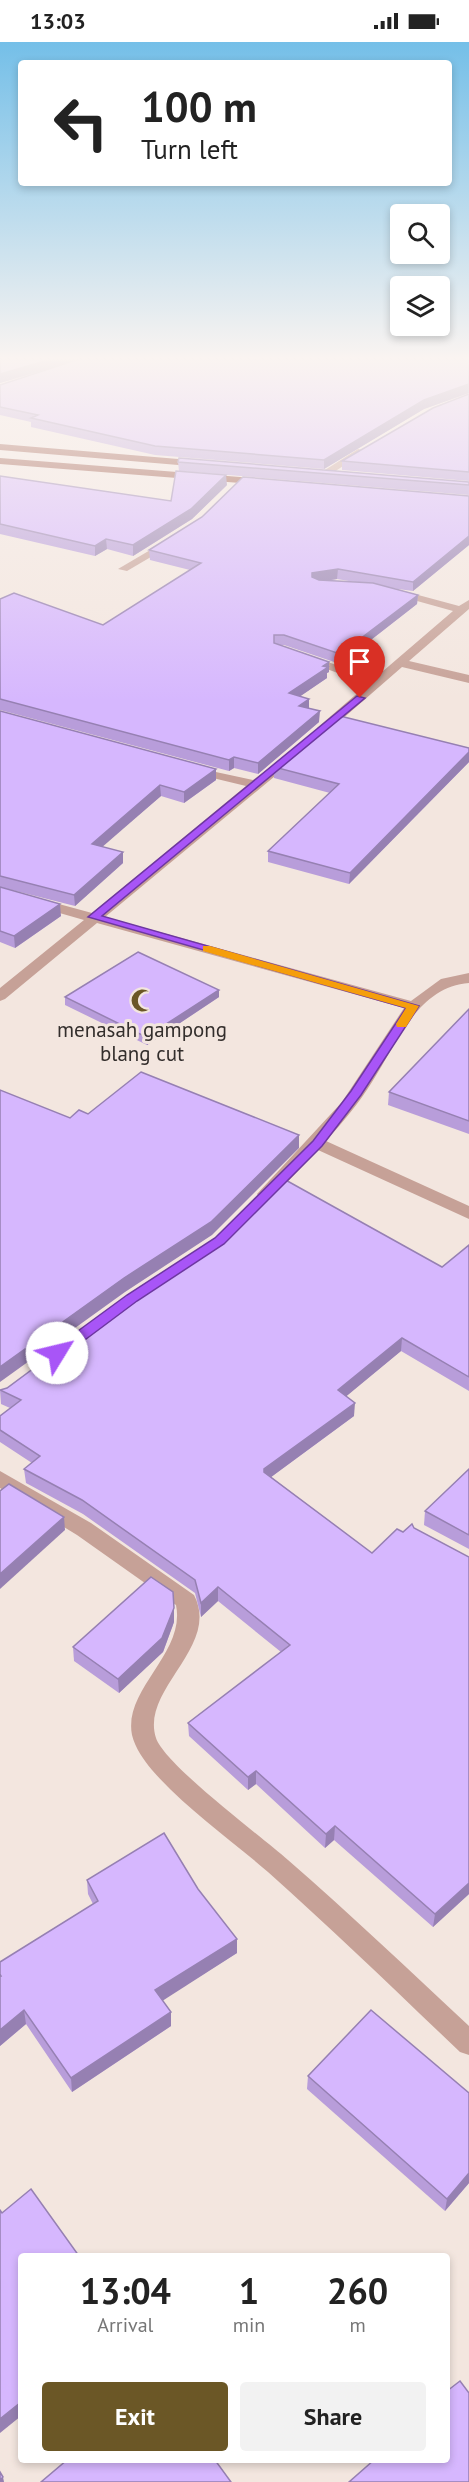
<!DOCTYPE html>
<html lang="en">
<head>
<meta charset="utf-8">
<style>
  :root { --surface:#fff; --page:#f2f2f2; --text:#222; --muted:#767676; --accent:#6b5726 }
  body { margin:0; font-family:"PT Sans",sans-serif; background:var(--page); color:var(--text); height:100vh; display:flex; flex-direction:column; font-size:22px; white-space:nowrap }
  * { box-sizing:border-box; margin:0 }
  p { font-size:20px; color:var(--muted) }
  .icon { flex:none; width:33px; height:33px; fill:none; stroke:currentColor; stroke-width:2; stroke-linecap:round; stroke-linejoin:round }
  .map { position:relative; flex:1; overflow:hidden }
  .panel { position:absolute; left:18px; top:2211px; width:432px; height:210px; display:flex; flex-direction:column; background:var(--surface); border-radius:6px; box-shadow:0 3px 9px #0003 }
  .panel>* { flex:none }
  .banner { position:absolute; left:18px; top:18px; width:434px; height:126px; border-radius:6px; box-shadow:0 3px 9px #0003; background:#fff; color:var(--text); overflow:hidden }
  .tools { position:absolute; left:390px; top:162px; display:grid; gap:12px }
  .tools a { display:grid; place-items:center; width:60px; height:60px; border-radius:6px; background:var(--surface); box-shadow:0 3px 9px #0003; font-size:30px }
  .pin { position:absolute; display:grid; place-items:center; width:51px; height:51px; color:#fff; margin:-62px -26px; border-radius:50% 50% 50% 0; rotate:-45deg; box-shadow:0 0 6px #0007 }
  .pin .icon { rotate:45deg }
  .me { position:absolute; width:66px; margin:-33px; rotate:54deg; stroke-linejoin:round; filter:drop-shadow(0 0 4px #0008) }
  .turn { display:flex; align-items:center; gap:21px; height:126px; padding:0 24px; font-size:27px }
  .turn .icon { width:78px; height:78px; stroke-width:2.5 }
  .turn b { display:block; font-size:42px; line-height:51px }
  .eta { display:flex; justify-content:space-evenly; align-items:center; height:102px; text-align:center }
  .eta b { font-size:36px; font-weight:700; line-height:42px }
  .primary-button { display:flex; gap:12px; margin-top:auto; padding:12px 24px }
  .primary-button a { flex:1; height:69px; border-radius:6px; background:var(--accent); color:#fff; font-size:24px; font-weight:700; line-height:69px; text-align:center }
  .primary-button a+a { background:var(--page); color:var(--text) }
  .status { display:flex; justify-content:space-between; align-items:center; height:42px; padding:0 30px; background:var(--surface); direction:ltr }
  .status svg { height:16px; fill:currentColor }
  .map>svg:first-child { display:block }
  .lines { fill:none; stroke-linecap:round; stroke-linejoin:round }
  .minor { fill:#c6a197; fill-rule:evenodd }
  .highway { fill:#954c3a; fill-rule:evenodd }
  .wall { fill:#b89dda; fill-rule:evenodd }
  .shaded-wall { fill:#9680b2 }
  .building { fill:#d6b7fe; stroke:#9680b2; stroke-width:1.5 }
  .route { fill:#a855f7; stroke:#6d37a1; stroke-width:1.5 }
  .slow { fill:#f59e0b }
  .labels { text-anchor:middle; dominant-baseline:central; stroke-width:6; stroke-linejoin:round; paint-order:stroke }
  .poi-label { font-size:21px; fill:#332e2c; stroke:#f3e6df }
</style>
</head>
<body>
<div class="status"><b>13:03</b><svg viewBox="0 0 49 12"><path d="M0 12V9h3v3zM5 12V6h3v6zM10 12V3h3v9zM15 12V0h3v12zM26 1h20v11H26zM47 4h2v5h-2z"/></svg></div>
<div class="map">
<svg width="469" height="2440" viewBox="0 0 469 2440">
  <rect width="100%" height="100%" fill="#f3e6df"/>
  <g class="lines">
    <!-- minor -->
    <g class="minor">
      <polygon points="358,407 366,409 331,432 325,432 325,428"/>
      <polygon points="169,497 174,500 173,502 127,529 118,527"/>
      <polygon points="396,547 459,564 469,558 469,567 409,619 469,633 469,641 402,625 325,692 317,692 317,686 368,642 302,618 302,614 310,614 375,636 453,569 392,552 390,550"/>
      <path d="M293,708L299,712L298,715L105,875L411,959L441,937L469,931V941C418,944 396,1003 372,1040C359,1061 343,1080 326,1099L469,1164V1177L318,1108L272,1156H260L257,1152L342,1060L404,966L97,881L5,957L0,959V946L84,878L0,854V846L92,871L246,744L188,730V724L253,738Z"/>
      <path d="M0,1429L91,1481L194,1553C221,1605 140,1647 156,1696C165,1723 262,1795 288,1818C350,1872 409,1928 469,1984V2013L460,2010C396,1949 333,1888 268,1830C230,1797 185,1766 152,1728C144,1718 135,1706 132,1693C123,1647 186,1611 176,1563L77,1493L0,1446Z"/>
    </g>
    <!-- highway -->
    <g class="highway">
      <polygon points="0,402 202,419 207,422 202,425 0,408"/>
      <polygon points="0,416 264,437 269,440 264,443 0,422"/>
    </g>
  </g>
  <!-- wall -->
  <g class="wall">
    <polygon points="0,317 469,317 469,351 424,367 324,427 155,413 31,385 31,380 0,373 0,343 56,325 0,341"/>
    <polygon points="469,352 469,439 342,428 342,419"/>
    <polygon points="178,420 469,440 469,453 179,429"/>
    <polygon points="0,434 171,459 227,443 192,477 133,514 107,507 95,514 0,492"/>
    <path d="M469,454V503L413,549L390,546L418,553L417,562L340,622L284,603H280L329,620V630L327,631V636L300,654L319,680L258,732L234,726L229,729L0,668V557L103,583L190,528L150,518L149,508ZM337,537L361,541L325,539Z"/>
    <polygon points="0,669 216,727 216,738 184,761 161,754 102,804 123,821 75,864 0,845"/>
    <polygon points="469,710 469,720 349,842 268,820 268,809 330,751 274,736 274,725"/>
    <polygon points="0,845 61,874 15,906 0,900"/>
    <polygon points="65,955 219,955 147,1003 65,963"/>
    <polygon points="469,967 469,1092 388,1063 389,1050"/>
    <polygon points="469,1203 469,1349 401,1309 346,1354 354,1374 271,1435 372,1511 403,1490 414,1486 469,1515 469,1852 433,1885 334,1798 325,1806 256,1742 248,1748 189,1694 188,1681 281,1610 218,1559 201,1575 195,1551 83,1472 26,1441 24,1427 32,1421 0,1400 0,1374 10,1366 1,1362 0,1348 442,1225"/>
    <polygon points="469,1427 469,1507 424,1483 425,1469"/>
    <polygon points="174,1580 163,1610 119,1651 74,1619 73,1605"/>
    <polygon points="87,1838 237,1911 162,1958 171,1970 171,1984 72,2050 26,1982 0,2004 0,1920 93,1862 88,1852"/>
    <polygon points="308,2034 469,2051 469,2141 445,2169 307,2047"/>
  </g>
  <!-- shaded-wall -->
  <g class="shaded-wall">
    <polygon points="52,317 81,317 0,341 0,332"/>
    <polygon points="469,342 469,351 424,367 324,427 324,418 424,358"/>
    <polygon points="226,433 227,443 192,477 133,514 133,503"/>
    <polygon points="469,494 469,503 413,549 413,540"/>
    <polygon points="106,497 107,507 95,514 95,504"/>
    <polygon points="338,527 337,537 312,541 312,531"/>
    <polygon points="418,553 417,562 340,622 340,612"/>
    <polygon points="329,620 329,630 327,631 327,636 289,662 289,651"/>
    <polygon points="309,657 309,668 299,664"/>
    <polygon points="320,669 319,680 258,732 258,721"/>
    <polygon points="469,710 469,720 349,842 350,831"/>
    <polygon points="234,715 234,726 229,729 229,718"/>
    <polygon points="216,727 216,738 184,761 184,750"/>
    <polygon points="160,743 161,754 93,813 92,802"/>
    <polygon points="123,810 123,821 75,864 74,853"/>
    <polygon points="60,862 61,874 15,906 14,894"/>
    <polygon points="219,948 219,955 147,1003 146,995"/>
    <polygon points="299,1093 299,1106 212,1193 125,1250 0,1340 0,1325"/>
    <polygon points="402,1296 401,1309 337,1362 338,1348"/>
    <polygon points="355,1361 354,1374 263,1441 264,1427"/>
    <polygon points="64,1475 65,1488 0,1547 0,1532"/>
    <polygon points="218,1545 218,1559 201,1575 201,1561"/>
    <polygon points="174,1566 174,1580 163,1610 119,1651 118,1637"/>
    <polygon points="256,1729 256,1742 248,1748 248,1735"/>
    <polygon points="335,1784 334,1798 325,1806 326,1792"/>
    <polygon points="469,1841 469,1852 433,1885 435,1872"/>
    <polygon points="237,1897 237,1911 156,1963 155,1948"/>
    <polygon points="24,1968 26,1982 0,2004 0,1988"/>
    <polygon points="171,1970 171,1984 72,2050 71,2036"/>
    <polygon points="469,2131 469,2141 445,2169 447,2157"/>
    <polygon points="21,2360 21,2374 0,2391 0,2377"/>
    <polygon points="3,2435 4,2440 0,2440 0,2438"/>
  </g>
  <!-- building -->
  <g class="building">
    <polygon points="0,317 52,317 0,332"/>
    <polygon points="79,317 469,317 469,342 424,358 324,418 155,404 31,376 38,373 0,365 0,343"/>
    <polygon points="469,352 469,430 342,419 433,366"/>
    <polygon points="179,416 469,440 469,443 178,420"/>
    <polygon points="176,429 226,433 191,467 133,503 106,497 95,504 0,482 0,434 171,459"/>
    <polygon points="243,435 469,454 469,494 413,540 338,527 312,531 312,535 319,538 373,541 418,553 340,612 284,593 274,593 274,601 329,620 323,624 328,625 289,651 309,657 299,664 320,669 258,721 234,715 229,718 0,657 0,557 14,551 103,583 201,521 149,508 202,475"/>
    <polygon points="0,669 216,727 184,750 160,743 92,802 123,810 74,853 0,834"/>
    <polygon points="336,673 469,706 469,710 350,831 268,809 339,742 274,725"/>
    <polygon points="0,845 60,862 14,894 0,889"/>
    <polygon points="138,910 219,948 146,995 65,955"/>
    <polygon points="469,967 469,1079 389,1050"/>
    <polygon points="141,1030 299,1093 211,1180 124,1236 0,1325 0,1048 70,1076 79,1068 88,1072"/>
    <polygon points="282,1136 442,1225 469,1203 469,1335 402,1296 338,1348 355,1361 264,1427 264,1430 372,1511 397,1487 403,1490 412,1482 414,1486 469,1515 469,1841 435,1872 335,1784 326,1792 256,1729 248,1735 188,1681 290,1603 218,1545 201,1561 195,1538 82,1458 24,1427 40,1414 0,1388 0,1374 21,1358 0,1348 7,1346 139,1248 226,1192"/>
    <polygon points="469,1427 469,1493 425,1469"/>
    <polygon points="9,1442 64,1475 0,1532 0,1449"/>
    <polygon points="151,1535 173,1550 174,1566 162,1596 118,1637 73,1605"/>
    <polygon points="164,1791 198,1847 237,1897 155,1948 171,1970 71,2036 24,1968 0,1988 0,1934 1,1934 0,1932 0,1920 98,1859 87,1838"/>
    <polygon points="371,1968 469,2051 469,2131 447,2157 308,2034"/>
    <polygon points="31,2147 79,2214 21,2214 21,2360 0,2377 0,2168 2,2171"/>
    <polygon points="460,2339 469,2351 469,2440 349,2440 374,2418 447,2418 447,2349"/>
    <polygon points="67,2418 215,2418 231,2440 41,2440"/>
    <polygon points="0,2430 3,2435 0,2438"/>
  </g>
  <!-- sky -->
  <linearGradient id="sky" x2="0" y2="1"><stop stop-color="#74bfe8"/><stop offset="0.48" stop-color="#faf4f1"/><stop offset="1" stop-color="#faf4f1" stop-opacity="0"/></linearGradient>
  <rect width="469" height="659" fill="url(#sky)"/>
  <!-- route -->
  <polygon class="route" points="357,654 365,656 102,874 419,964 361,1053 322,1104 224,1202 137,1259 62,1315 52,1315 50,1311 52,1308 127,1253 215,1196 313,1099 351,1049 406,966 88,875"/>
  <!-- slow -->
  <polygon class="slow" points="203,904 210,904 419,964 406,985 397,985 396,982 406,966 203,909"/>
  <!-- icons -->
  <defs>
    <symbol id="mosque-bare" viewBox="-9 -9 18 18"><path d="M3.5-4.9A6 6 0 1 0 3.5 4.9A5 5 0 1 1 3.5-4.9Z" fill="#6b5726" stroke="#f3e6df" stroke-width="2.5" paint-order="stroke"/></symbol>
  </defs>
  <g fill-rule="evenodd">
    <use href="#mosque-bare" x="126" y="942" width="33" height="33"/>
  </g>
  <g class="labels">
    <!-- poi labels -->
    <g class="poi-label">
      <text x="142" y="987">menasah gampong<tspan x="142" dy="24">blang cut</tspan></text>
    </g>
  </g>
</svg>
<div class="tools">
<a><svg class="icon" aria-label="search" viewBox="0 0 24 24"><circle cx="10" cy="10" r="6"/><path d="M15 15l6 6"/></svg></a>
<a><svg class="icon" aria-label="layers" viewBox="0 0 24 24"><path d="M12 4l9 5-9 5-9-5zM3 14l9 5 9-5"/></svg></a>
</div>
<div class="pin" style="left:360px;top:656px;background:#d93025"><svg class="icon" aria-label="arrive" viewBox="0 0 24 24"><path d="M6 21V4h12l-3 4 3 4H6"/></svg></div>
<svg class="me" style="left:57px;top:1311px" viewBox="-20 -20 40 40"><circle r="19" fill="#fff"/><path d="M0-13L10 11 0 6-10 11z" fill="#a855f7"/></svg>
<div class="banner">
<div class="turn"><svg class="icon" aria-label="left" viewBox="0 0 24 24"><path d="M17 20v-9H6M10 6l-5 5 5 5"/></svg><div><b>100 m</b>Turn left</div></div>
</div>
<section class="panel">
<div class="eta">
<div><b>13:04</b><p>Arrival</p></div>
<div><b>1</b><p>min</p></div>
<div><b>260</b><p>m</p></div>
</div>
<div class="primary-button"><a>Exit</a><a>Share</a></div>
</section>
</div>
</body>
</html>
